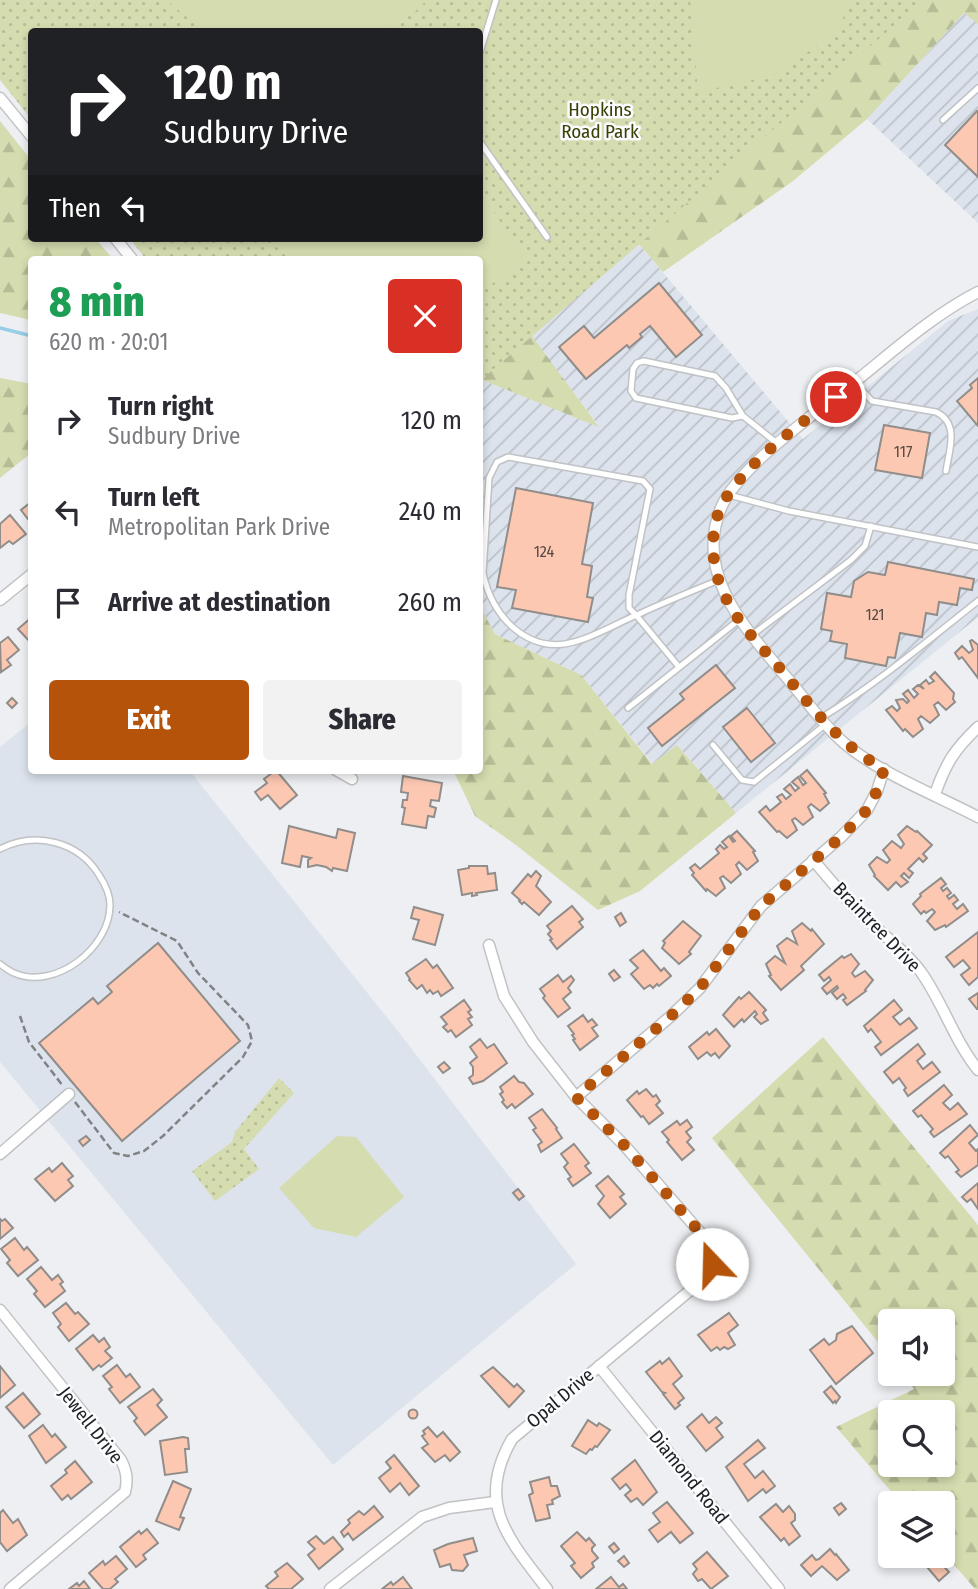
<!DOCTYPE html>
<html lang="en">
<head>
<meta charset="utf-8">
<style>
  :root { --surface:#fff; --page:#f2f2f3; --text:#2b2b33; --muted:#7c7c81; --accent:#b45309 }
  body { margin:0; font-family:"Fira Sans Condensed",sans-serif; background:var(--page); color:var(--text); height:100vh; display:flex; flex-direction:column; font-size:26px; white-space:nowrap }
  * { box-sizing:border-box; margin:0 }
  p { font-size:23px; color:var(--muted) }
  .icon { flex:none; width:38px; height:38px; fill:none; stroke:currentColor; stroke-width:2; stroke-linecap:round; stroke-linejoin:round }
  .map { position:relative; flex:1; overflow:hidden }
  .drawer { position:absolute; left:28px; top:256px; width:455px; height:518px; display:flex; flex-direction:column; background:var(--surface); border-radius:7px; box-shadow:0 4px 10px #0003 }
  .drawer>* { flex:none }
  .top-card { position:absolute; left:28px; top:28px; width:455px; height:214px; border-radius:7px; box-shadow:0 4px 10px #0003; background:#202124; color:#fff; overflow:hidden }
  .buttons { position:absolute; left:878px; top:1309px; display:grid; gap:14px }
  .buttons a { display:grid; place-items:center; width:77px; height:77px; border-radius:7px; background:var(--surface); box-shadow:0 4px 10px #0003; font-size:35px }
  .pin { position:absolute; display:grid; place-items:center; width:60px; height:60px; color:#fff; margin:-30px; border:4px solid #fff; border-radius:50%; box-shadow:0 2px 7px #0007 }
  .me { position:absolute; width:77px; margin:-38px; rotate:339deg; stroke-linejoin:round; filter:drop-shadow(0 0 5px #0008) }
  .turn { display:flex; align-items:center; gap:24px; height:147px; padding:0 21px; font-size:32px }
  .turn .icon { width:91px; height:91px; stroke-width:2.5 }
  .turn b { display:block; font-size:49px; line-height:60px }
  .then { display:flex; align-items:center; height:66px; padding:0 21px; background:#0003; gap:14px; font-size:26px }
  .round { display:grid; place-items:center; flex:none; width:74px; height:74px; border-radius:7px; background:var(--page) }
  .headline { display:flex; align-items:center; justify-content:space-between; height:119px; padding:0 21px }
  h1 { font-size:42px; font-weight:800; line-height:52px; color:#1e9e55 }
  .action { display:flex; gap:14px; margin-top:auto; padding:14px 21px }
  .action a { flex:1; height:80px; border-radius:7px; background:var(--accent); color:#fff; font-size:28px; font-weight:800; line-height:80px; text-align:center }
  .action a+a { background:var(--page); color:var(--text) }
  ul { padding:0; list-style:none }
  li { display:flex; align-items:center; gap:21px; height:91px; padding:0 21px }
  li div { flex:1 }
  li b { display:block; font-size:26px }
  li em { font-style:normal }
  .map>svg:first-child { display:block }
  .built { fill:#dce3ec }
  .industrial { fill:url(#industrial-furrows) }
  .forest { fill:url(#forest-firs); fill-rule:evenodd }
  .park { fill:url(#park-dots) }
  .pitch { fill:#d5dcaf }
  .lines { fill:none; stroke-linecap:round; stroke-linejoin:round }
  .stream { stroke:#97cde7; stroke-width:3.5 }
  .building { fill:#fdc8b2; stroke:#908d8b; stroke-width:2 }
  .lane-casing { stroke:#c0c2c4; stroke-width:8 }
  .street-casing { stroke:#c0c2c4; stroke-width:13 }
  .path { stroke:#818284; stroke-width:2.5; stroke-dasharray:7 3.5; stroke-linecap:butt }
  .lane { stroke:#fff; stroke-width:5 }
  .street { stroke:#fff; stroke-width:10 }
  .route { stroke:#b45309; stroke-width:12; stroke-dasharray:0 21.6 }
  .labels { text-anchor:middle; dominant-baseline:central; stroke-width:5; stroke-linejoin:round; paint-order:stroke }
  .number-label { font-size:16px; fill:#564a45 }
  .park-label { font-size:19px; fill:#3b4003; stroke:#fbfcff }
  .street-label { font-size:19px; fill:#1f2021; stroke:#fbfcff }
</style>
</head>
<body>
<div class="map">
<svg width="978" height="1589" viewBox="0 0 978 1589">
  <defs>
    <pattern id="industrial-furrows" width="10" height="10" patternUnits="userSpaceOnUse" patternTransform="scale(1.75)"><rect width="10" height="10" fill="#dce3ec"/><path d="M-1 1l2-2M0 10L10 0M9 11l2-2" fill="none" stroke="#bcc2ca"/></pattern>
    <pattern id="forest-firs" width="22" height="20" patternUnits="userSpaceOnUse" patternTransform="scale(1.75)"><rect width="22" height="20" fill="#d5dcaf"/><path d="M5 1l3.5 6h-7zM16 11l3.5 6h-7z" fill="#b6bc96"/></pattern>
    <pattern id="park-dots" width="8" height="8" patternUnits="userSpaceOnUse" patternTransform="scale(1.75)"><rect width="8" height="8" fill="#d5dcaf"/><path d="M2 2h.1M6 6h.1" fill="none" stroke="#b6bc96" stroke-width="1.8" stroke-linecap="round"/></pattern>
  </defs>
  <rect width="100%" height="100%" fill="#edeff2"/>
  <!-- built -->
  <polygon class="built" points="31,722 32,770 189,770 401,1035 576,1264 333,1465 0,1062 0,747"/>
  <!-- industrial -->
  <g class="industrial">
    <polygon points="965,12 978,24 978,223 867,119"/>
    <polygon points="639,244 803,439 948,321 978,309 978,617 736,813 678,746 653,764 581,675 495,634 480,606 480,379 598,425 531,336"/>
  </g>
  <!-- forest -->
  <g class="forest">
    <polygon points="903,0 978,0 978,24 964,13 867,119 793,181 663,272 639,244 532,336 599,427 480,379 480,301"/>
    <polygon points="0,121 31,160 32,238 95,238 113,259 32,259 31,320 0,313"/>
    <polygon points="0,378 32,384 31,453 0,478"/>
    <polygon points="480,606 495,634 581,675 652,764 677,745 736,813 640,891 598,910 516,845 475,816 453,770 480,770"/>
    <path d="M823,1037L978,1225V1589H975L943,1552V1503H901L836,1427L914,1389L903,1374H943V1321H891V1358L712,1138ZM943,1412V1465H891V1412Z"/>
  </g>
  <!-- park -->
  <g class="park">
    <polygon points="0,0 924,0 482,379 480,379 480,259 146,259 129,238 480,238 480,32 32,32 31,119 0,80"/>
    <polygon points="279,1078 294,1093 244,1149 259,1169 215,1201 192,1171 232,1142 235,1132"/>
  </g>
  <!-- pitch -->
  <g class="pitch">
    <polygon points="166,0 427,0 417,10 381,31 211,32 195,24"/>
    <polygon points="690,0 854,0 832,36 772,76 698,92"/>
    <polygon points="480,192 528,262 480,291 480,259 291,259 273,244 269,238 480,238"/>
    <polygon points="337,1136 356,1137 404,1197 356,1237 314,1228 279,1188"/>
  </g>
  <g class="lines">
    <!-- stream -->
    <polyline class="stream" points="0,328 32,336"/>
  </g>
  <!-- building -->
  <g class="building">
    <polygon points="977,111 978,112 978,177 945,145"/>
    <polygon points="659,283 702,335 676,357 650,326 640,334 642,337 629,348 627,345 586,379 559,347 584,326 594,338"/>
    <polygon points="978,378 978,426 957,401 972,388 970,385"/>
    <polygon points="884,425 930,433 922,478 875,470"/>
    <polygon points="516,488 593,503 582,564 592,566 587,597 593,598 588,622 512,608 516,590 497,587"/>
    <polygon points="32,497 32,522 31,523 21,510 31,502 29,499"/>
    <polygon points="10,515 26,534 13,544 9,541 0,548 0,524"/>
    <polygon points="888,562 974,579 972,590 960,588 957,605 939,602 937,615 926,613 922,637 900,633 895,658 888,657 886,666 845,658 847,644 830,641 832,631 821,629 827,593 851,597 854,581 868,572 885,575"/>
    <polygon points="32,617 32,644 18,629"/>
    <polygon points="8,637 19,650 7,660 11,665 1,672 0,643"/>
    <polygon points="972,640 978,645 978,678 962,657 959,659 955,653 962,646 969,653 973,650 970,641"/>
    <polygon points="716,665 735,688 662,746 648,728 684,699 680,694"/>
    <polygon points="935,672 954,693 953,699 955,702 946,710 938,702 934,705 939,715 930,723 921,716 918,719 923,729 913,737 905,729 903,731 886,710 892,706 897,711 900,708 896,700 903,699 907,703 909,701 903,694 908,690 914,698 918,694 913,689 918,685 924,689 920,685 926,680 929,684 934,681 930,677"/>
    <polygon points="12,698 17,703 12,708 7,703"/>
    <polygon points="747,708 775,743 751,762 723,727"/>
    <polygon points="276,770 297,795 280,809 268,795 261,800 255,792 267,783 264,779"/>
    <polygon points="807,770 826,793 824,794 829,803 820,811 811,804 808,807 813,817 803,825 795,818 792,820 797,830 787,838 779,831 777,832 759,812 766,806 770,811 781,802 777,797 782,794 786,799 791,795 784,789 790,784 795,791 799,788 792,782 798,777 803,785 806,783 800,776"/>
    <polygon points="403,776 442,783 439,801 431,800 430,806 436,808 434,817 428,816 426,828 402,824 405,808 402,807 403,800 407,800 408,793 401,792"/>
    <polygon points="289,826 336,838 338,829 355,833 347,871 333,868 332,871 326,867 317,865 308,867 308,860 311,858 302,856 300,867 282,863"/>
    <polygon points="907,826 916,832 917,831 932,845 923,854 927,858 923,862 919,858 908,869 913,873 909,878 904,873 901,876 908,882 901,887 896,882 888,890 874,876 875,875 869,865 877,857 887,863 890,860 883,850 892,841 901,848 904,844 898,835"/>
    <polygon points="737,831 755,851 753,852 758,861 747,870 739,862 736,865 741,874 731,883 723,876 720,878 725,888 716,896 707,889 706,891 692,875 694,873 690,868 695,864 700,869 719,853 716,849 720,845 724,849 727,847 722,842 729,836 733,842 735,841 731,836"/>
    <polygon points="469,866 487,866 488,874 495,873 497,890 476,893 477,895 472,896 472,893 462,895 458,870 469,868"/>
    <polygon points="536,871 541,876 536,886 551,902 539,915 524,902 522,904 519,901 520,900 512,893 528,874 531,877"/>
    <polygon points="941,878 946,884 941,888 943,891 947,888 951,893 947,896 949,899 954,895 958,900 953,904 957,909 963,904 968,911 946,927 945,925 935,930 927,921 935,912 932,909 926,913 924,911 921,914 913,904 921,896 920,894"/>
    <polygon points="572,906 583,919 579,922 583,927 557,949 550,940 552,939 548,934 551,931 547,926"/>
    <polygon points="414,907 443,915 435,945 413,939 419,920 411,918"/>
    <polygon points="621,913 626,922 620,926 615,917"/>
    <polygon points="683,921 701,936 689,952 691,954 679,964 662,948 665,943 663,941"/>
    <polygon points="802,923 811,931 812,929 824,944 801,966 804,970 781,990 769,976 771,975 766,964 775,956 785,963 777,946 787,938 797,944 792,931"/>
    <polygon points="978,932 978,977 969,985 961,975 970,968 963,960 954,967 946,957"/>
    <polygon points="158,943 240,1041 122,1141 39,1043 93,998 98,1004 112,992 107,986"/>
    <polygon points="643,950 661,971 664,968 671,976 659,986 657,984 653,988 650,985 644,989 631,974 638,968 630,960"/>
    <polygon points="851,954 859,964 852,973 855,977 865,971 873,980 865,990 866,991 847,1005 843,1000 846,998 843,994 837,999 832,993 838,988 837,986 827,994 822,988 831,980 829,977 824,981 819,975 842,956 844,958"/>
    <polygon points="426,959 433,968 437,965 453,988 441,996 438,991 433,994 430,990 427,993 422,985 417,989 409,980 410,979 406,973"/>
    <polygon points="614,970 620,977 614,981 609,974"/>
    <polygon points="558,975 563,982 571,976 574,980 568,988 571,992 563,999 570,1008 558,1017 543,998 545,996 540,989"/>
    <polygon points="749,992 766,1010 763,1013 768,1020 761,1024 754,1017 757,1014 755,1011 744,1022 742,1019 734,1027 723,1015 739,997 741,999"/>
    <polygon points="978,993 978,1009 977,1009 969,999"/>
    <polygon points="464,1000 471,1010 468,1012 472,1017 468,1019 472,1025 456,1037 451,1030 448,1032 443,1027 447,1024 441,1017"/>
    <polygon points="894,1000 902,1010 893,1017 900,1025 909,1018 917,1028 881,1055 875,1047 881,1042 871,1029 868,1032 864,1026"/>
    <polygon points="583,1015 588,1022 592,1019 597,1025 592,1028 598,1036 580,1050 573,1040 575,1039 572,1035 574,1034 568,1026"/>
    <polygon points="716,1029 730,1046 719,1058 715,1053 711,1056 707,1052 698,1059 689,1047 707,1032 709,1035"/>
    <polygon points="480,1039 487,1048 494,1044 507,1063 483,1081 473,1084 469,1078 473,1075 473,1067 470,1063 477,1057 470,1047"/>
    <polygon points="918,1044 925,1054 917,1061 923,1069 932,1062 940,1072 908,1096 904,1090 906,1088 899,1078 893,1083 884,1072"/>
    <polygon points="444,1062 450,1068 443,1073 438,1067"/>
    <polygon points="514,1076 519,1082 524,1083 533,1094 515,1108 512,1104 507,1108 502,1102 504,1100 500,1094 503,1092 500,1087"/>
    <polygon points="944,1085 952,1095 943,1103 950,1110 958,1103 967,1114 934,1137 930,1132 933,1129 921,1115 918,1117 913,1111"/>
    <polygon points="646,1089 653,1097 656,1095 660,1101 656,1105 663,1113 649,1124 643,1116 641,1117 627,1100 637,1091 639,1094"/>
    <polygon points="542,1109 557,1128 556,1129 562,1138 541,1152 538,1145 542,1142 533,1130 536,1128 529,1118"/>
    <polygon points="687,1120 692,1127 686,1132 691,1138 687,1142 694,1150 682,1160 667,1142 669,1140 662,1132 677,1121 680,1125"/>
    <polygon points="970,1125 978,1135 969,1143 976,1151 978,1149 978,1165 961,1177 956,1172 959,1170 948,1156 945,1158 940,1153"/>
    <polygon points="86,1136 90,1140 83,1146 79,1141"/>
    <polygon points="574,1144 589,1163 585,1166 591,1173 573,1186 568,1179 571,1177 564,1167 568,1163 561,1154"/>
    <polygon points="62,1163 73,1176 68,1180 73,1186 55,1201 35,1179 49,1168 52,1172"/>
    <polygon points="608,1176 624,1194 620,1197 626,1204 610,1218 598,1204 604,1196 596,1186"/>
    <polygon points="978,1183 978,1209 971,1199 967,1202 962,1197"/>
    <polygon points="518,1189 524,1196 519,1200 513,1193"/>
    <polygon points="0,1219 2,1221 5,1219 13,1228 0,1239"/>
    <polygon points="15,1238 24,1250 27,1247 38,1260 18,1276 7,1263 10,1260 1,1249"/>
    <polygon points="41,1267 52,1280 58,1275 63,1282 60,1284 65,1291 45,1307 34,1294 37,1291 27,1279"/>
    <polygon points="66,1303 75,1314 78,1312 89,1324 69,1341 58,1327 61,1324 53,1313"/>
    <polygon points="729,1313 738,1325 728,1333 735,1345 728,1349 724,1347 720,1350 717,1347 711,1351 698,1335"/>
    <polygon points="852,1326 873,1353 836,1384 810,1350 824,1339 829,1345 836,1340 837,1334"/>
    <polygon points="93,1335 99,1342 104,1338 110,1347 105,1351 112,1358 101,1367 99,1365 93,1370 76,1349"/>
    <polygon points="669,1358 682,1376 673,1384 684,1398 678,1403 680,1405 675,1409 663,1394 665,1393 662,1392 646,1372 660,1361 662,1364"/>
    <polygon points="117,1365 126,1377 130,1374 140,1387 120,1403 109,1389 112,1387 103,1376"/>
    <polygon points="0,1366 15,1385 0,1398"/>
    <polygon points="493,1367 514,1387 517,1384 524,1391 509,1407 481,1376"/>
    <polygon points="831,1386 840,1397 836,1403 835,1401 833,1403 824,1392"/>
    <polygon points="153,1389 162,1400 157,1405 167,1417 145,1435 134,1421 137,1418 128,1407"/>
    <polygon points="23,1393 40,1414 24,1428 6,1407"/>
    <circle cx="413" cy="1414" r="4.5"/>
    <polygon points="702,1414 709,1423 716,1417 722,1423 716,1428 723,1437 706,1451 687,1427"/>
    <polygon points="588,1420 597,1426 599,1423 610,1430 597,1447 595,1446 592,1450 590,1449 586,1454 572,1446"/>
    <polygon points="43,1425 52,1437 55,1434 66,1447 46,1463 29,1436"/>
    <polygon points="428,1427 437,1437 443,1432 460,1452 450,1461 445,1455 435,1462 422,1448 428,1444 422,1436 425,1434 423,1431"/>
    <polygon points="183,1437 188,1438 189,1449 185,1449 187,1472 165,1475 160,1441"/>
    <polygon points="758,1440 765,1448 744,1464 755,1478 763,1471 775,1486 766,1493 763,1489 748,1501 726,1467"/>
    <polygon points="394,1455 419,1486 409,1495 400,1483 390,1492 379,1478 391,1468 386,1462"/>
    <polygon points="635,1460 657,1492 643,1505 637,1498 631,1502 625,1495 631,1490 626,1484 620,1489 612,1479"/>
    <polygon points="75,1461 92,1482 71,1499 68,1495 62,1500 51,1486 67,1473 65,1470"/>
    <polygon points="549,1477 551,1486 557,1486 560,1496 552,1500 553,1504 547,1505 550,1518 536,1521 529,1495 533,1493 530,1482"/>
    <polygon points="173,1481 191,1489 180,1517 184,1518 179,1530 156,1521"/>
    <polygon points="667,1502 693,1533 680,1543 671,1532 658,1542 649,1530 660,1522 653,1513"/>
    <polygon points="841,1503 846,1509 839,1515 834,1508"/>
    <polygon points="776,1504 783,1512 789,1506 795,1514 795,1520 791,1523 800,1536 789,1545 784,1538 781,1541 760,1517"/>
    <polygon points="374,1506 383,1517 353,1540 348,1533 344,1537 341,1532 350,1523 348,1520 359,1511 364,1515"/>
    <polygon points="3,1510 13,1523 18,1519 27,1535 7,1551 0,1542 0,1513"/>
    <polygon points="147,1529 158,1543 143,1555 146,1559 136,1567 120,1547 139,1531 141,1534"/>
    <polygon points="577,1532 586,1541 589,1538 595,1545 592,1548 592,1551 598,1558 592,1563 594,1567 581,1578 571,1566 575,1563 561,1546"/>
    <polygon points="316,1536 324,1544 333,1537 343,1549 319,1569 308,1555 315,1549 308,1542"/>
    <polygon points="473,1538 477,1551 464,1555 468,1565 463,1571 452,1570 450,1564 440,1567 434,1550 448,1544"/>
    <polygon points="614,1543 619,1549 614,1553 609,1547"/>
    <polygon points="830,1549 835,1555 836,1554 849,1570 837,1580 822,1566 811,1576 801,1565 812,1555 816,1560 819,1559"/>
    <polygon points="707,1552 728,1576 711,1589 702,1579 698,1581 693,1574 697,1569 693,1564"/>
    <polygon points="116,1556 127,1569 115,1579 118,1582 110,1589 103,1589 89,1573 103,1561 105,1565"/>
    <polygon points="624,1556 629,1563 624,1567 618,1561"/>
    <polygon points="937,1559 949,1572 939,1581 927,1567"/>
    <polygon points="287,1563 303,1579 291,1589 269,1589 266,1586 278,1576 275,1572"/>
    <polygon points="403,1577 412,1589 382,1589 391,1582 393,1585"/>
    <polygon points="611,1577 619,1587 623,1584 627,1589 596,1589"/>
    <polygon points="84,1581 90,1589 69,1589 77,1583 79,1586"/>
  </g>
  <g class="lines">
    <defs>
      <g id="lane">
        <polyline points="480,52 496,0"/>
        <polyline points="943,120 978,88"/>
        <polyline points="480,142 547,237"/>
        <path d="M854,382L872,401L936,412C960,423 949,451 946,471"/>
        <polyline points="743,416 732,418 636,398 631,391 633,369 637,363 644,361 715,376 726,388 743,416 778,444"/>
        <polyline points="729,495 789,511 978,547"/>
        <polyline points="752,635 851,560 865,546 871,526"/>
        <path d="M679,667L636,615L629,608V595L650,489L643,481L508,457L497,462L489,478L483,573C491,616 528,655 574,642C597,636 617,623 639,614C665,602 692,591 719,580"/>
        <polyline points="628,708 740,619"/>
        <path d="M821,718C879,682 925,643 978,601"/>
        <polyline points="713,745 742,780 754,782 826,724"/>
        <path d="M0,849C35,831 78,841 99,875C105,884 110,894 110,905C110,948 55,991 14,973C9,971 4,967 0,964"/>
      </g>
      <g id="street">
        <polyline points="0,98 32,137"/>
        <polyline points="115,238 132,259"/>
        <path d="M978,292C929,317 886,358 842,392C809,418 736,470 721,508C693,576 748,631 788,679C806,700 823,725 844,743C879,773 936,795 978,817"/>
        <polyline points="0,600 32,574"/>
        <polyline points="336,770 352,779"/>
        <path d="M935,794C946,763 954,750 978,727"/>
        <path d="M813,860C828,877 843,896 859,912C880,933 904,949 921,972C943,1003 954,1040 978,1070"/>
        <path d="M489,945L504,996L533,1042L576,1097L625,1146L705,1238L712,1253V1259L710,1271L705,1278L512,1439C475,1503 508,1538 547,1589"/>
        <polyline points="576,1097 671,1016 700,988 761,906 841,837 867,810 877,791 884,769"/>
        <polyline points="0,1154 69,1094"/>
        <path d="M0,1310L121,1460C127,1471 128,1481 125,1492L10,1589"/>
        <polyline points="599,1366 779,1589"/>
        <polyline points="330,1589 422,1517 449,1508 495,1502"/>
      </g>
    </defs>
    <!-- lane casing -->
    <use href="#lane" class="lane-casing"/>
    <!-- street casing -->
    <use href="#street" class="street-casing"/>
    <!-- path -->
    <g class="path">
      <polyline points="20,1016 29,1042 63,1086"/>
      <polyline points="75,1102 114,1153 128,1156 144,1151 163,1136 243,1057 252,1041 248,1025 198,973 177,941 119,912"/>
    </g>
    <!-- lane -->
    <use href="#lane" class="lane"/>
    <!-- street -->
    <use href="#street" class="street"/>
  </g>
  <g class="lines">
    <!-- route -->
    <path class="route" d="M712,1264V1253L705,1238L625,1146L576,1097L671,1016L700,988L761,906L841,837L867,810L877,791L884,769C837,743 812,707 778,666C759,644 736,621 724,594C711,568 708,528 724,501C749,460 798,426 836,397"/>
  </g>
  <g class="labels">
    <!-- number labels -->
    <g class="number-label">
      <text x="903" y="451">117</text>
      <text x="544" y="551">124</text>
      <text x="875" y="614">121</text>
    </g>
    <!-- park labels -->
    <g class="park-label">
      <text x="600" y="109">Hopkins<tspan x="600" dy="22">Road Park</tspan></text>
    </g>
    <!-- street labels -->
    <g class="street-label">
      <text transform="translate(877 927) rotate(46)">Braintree Drive</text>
      <text transform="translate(560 1398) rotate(-40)">Opal Drive</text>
      <text transform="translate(91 1425) rotate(52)">Jewell Drive</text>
      <text transform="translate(689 1477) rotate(51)">Diamond Road</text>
    </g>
  </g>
</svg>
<div class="buttons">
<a><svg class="icon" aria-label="sound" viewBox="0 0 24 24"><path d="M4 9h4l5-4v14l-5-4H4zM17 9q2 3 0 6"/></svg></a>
<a><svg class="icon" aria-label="search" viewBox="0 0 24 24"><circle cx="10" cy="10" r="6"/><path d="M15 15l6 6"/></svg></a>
<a><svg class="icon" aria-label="layers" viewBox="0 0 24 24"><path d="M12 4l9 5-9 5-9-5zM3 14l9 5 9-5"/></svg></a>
</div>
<div class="pin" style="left:836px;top:397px;background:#d93025"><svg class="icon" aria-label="arrive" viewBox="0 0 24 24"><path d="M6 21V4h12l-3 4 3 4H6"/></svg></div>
<svg class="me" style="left:712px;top:1264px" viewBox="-20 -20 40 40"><circle r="19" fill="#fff"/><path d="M0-13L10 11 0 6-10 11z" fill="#b45309"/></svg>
<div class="top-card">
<div class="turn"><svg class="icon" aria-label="right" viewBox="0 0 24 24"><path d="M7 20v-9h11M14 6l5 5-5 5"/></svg><div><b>120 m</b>Sudbury Drive</div></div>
<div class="then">Then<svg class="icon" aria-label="left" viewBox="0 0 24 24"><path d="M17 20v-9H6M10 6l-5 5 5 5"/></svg></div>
</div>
<section class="drawer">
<div class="headline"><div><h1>8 min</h1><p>620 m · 20:01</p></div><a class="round" style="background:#d93025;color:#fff"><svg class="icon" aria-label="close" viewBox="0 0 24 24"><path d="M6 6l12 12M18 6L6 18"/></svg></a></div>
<ul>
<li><svg class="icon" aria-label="right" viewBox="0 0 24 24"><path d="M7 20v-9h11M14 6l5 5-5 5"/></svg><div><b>Turn right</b><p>Sudbury Drive</p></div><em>120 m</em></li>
<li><svg class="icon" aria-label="left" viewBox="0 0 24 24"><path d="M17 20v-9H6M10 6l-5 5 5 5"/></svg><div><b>Turn left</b><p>Metropolitan Park Drive</p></div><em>240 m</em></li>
<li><svg class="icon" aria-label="arrive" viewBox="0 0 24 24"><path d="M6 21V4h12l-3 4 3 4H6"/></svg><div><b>Arrive at destination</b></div><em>260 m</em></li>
</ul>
<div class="action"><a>Exit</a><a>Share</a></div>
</section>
</div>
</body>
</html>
